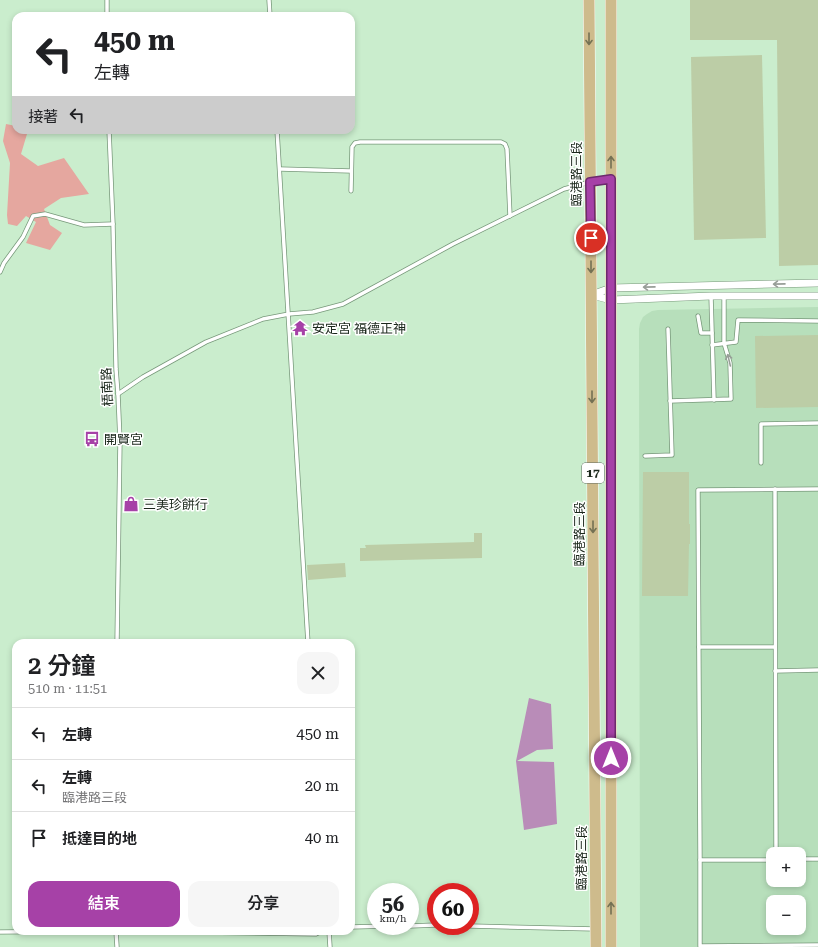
<!DOCTYPE html>
<html lang="zh-TW">
<head>
<meta charset="utf-8">
<style>
  :root { --surface:#fff; --page:#f6f6f6; --text:#202124; --muted:#757577; --line:#e0e0e0; --accent:#a641a7 }
  body { margin:0; font-family:"Roboto Serif","Noto Sans TC",serif; background:var(--page); color:var(--text); height:100vh; display:flex; flex-direction:column; font-size:15px; white-space:nowrap }
  * { box-sizing:border-box; margin:0 }
  p { font-size:13px; color:var(--muted) }
  .icon { flex:none; width:22px; height:22px; fill:none; stroke:currentColor; stroke-width:2; stroke-linecap:round; stroke-linejoin:round }
  .map { position:relative; flex:1; overflow:hidden }
  .details { position:absolute; left:12px; top:639px; width:343px; height:296px; display:flex; flex-direction:column; background:var(--surface); border-radius:12px; box-shadow:0 2px 6px #0003 }
  .details>* { flex:none }
  .banner { position:absolute; left:12px; top:12px; width:343px; height:122px; border-radius:12px; box-shadow:0 2px 6px #0003; background:#fff; color:var(--text); overflow:hidden }
  .fabs { position:absolute; left:766px; top:847px; display:grid; gap:8px }
  .fabs a { display:grid; place-items:center; width:40px; height:40px; border-radius:8px; background:var(--surface); box-shadow:0 2px 6px #0003; font-size:20px }
  .speed { position:absolute; left:367px; top:883px; display:flex; gap:8px; font-size:20px; font-weight:700; text-align:center }
  .speed>* { display:grid; place-content:center; width:52px; height:52px; border-radius:50%; background:var(--surface); box-shadow:0 2px 6px #0003; line-height:1 }
  .speed small { font-size:10px; font-weight:400 }
  .speed .limit { border:6px solid #d22; background:#fff; color:#111 }
  .pin { position:absolute; display:grid; place-items:center; width:34px; height:34px; color:#fff; margin:-17px; border:2px solid #fff; border-radius:50%; box-shadow:0 1px 4px #0007 }
  .me { position:absolute; width:44px; margin:-22px; rotate:0deg; stroke-linejoin:round; filter:drop-shadow(0 0 3px #0008) }
  .turn { display:flex; align-items:center; gap:14px; height:84px; padding:0 16px; font-size:18px }
  .turn .icon { width:52px; height:52px; stroke-width:2.5 }
  .turn b { display:block; font-size:28px; line-height:34px }
  .then { display:flex; align-items:center; height:38px; padding:0 16px; background:#0003; gap:8px; font-size:15px }
  .round { display:grid; place-items:center; flex:none; width:42px; height:42px; border-radius:12px; background:var(--page) }
  .summary { display:flex; align-items:center; justify-content:space-between; height:68px; padding:0 16px }
  h1 { font-size:24px; font-weight:600; line-height:30px }
  .primary-button { display:flex; gap:8px; margin-top:auto; padding:8px 16px }
  .primary-button a { flex:1; height:46px; border-radius:12px; background:var(--accent); color:#fff; font-size:16px; font-weight:600; line-height:46px; text-align:center }
  .primary-button a+a { background:var(--page); color:var(--text) }
  ul { padding:0; list-style:none }
  li { display:flex; align-items:center; gap:12px; height:52px; padding:0 16px; border-top:1px solid var(--line) }
  li div { flex:1 }
  li b { display:block; font-size:15px }
  li em { font-style:normal }
  .map>svg:first-child { display:block }
  .built { fill:#b7dfbb; fill-rule:evenodd }
  .green { fill:#e5a79f }
  .water { fill:#b98cb8 }
  .building { fill:#bccda6 }
  .lines { fill:none; stroke-linecap:round; stroke-linejoin:round }
  .service-casing { stroke:#77987a; stroke-width:5 }
  .minor-casing { stroke:#77987a; stroke-width:8 }
  .primary-casing { stroke:#fff; stroke-width:12 }
  .service { stroke:#fff; stroke-width:3.5 }
  .minor { stroke:#fff; stroke-width:7 }
  .primary { stroke:#cebb8c; stroke-width:11 }
  .oneway { stroke:#747154 }
  .oneway2 { stroke:#989e98 }
  .route-casing { stroke:#6c2a6d; stroke-width:10 }
  .route { stroke:#a641a7; stroke-width:7 }
  .labels { text-anchor:middle; dominant-baseline:central; stroke-width:3; stroke-linejoin:round; paint-order:stroke }
  .shield { fill:#fff; stroke:#5f685f; stroke-width:1 }
  .shield-label { font-size:12px; font-weight:bold; fill:#1a271b }
  .street-label { font-size:13px; fill:#1a271b; stroke:#fff }
  .poi-label { font-size:13px; fill:#1a271b; stroke:#fff; text-anchor:start }
</style>
</head>
<body>
<div class="map">
<svg width="818" height="947" viewBox="0 0 818 947">
  <rect width="100%" height="100%" fill="#caedcd"/>
  <!-- built -->
  <path class="built" d="M818,307V947H640L639,329L640,323L643,317L647,314L652,311L658,310ZM773,854H799V880H773ZM773,902H799V928H773Z"/>
  <!-- green -->
  <polygon class="green" points="6,124 16,126 16,130 25,130 27,134 21,154 38,166 64,158 89,194 61,198 44,209 50,225 62,233 50,250 26,243 36,222 26,216 17,226 8,224 7,215 10,163 3,141"/>
  <!-- water -->
  <polygon class="water" points="529,698 551,704 553,749 537,750 517,761 554,762 557,824 524,830 516,761"/>
  <!-- building -->
  <g class="building">
    <polygon points="690,0 818,0 818,265 779,266 777,40 690,40"/>
    <polygon points="762,55 766,238 694,240 691,57"/>
    <polygon points="818,335 818,407 756,408 755,336"/>
    <polygon points="643,472 689,472 689,524 690,524 690,544 689,544 688,596 642,596"/>
    <polygon points="474,533 482,533 482,558 360,561 360,548 366,548 365,545 474,542"/>
    <polygon points="345,563 346,577 308,580 307,565"/>
  </g>
  <g class="lines">
    <defs>
      <g id="service">
        <polyline points="107,0 107,16"/>
        <polyline points="269,0 270,16"/>
        <polyline points="109,130 113,224 116,369 118,394 120,441 117,643"/>
        <polyline points="277,130 308,643"/>
        <polyline points="280,169 351,171"/>
        <polyline points="351,191 352,147 355,143 360,142 501,142 505,144 507,149 510,216"/>
        <polyline points="0,272 4,263 23,237 33,216 45,214 84,225 113,224"/>
        <polyline points="711,296 714,400"/>
        <polyline points="698,316 701,333 712,333"/>
        <polyline points="712,345 736,342 738,320 818,321"/>
        <polyline points="118,394 143,377 206,342 263,319 289,314 313,312 343,304 453,244 564,189 590,182 610,179"/>
        <polyline points="670,401 731,399 730,363 724,343 724,296"/>
        <polyline points="645,456 672,455 668,329"/>
        <polyline points="761,463 761,424 818,423"/>
        <polyline points="775,489 776,854"/>
        <polyline points="699,647 775,647"/>
        <polyline points="775,671 818,670"/>
        <polyline points="799,859 818,859"/>
        <polyline points="700,860 700,946 818,945"/>
        <polyline points="773,860 700,860 698,490 818,489"/>
        <polyline points="410,926 436,925"/>
        <polyline points="470,926 595,929"/>
        <polyline points="351,927 388,926"/>
        <polyline points="116,931 117,947"/>
        <polyline points="329,931 330,947"/>
        <polyline points="0,932 116,931 316,934 322,931"/>
      </g>
      <g id="minor">
        <polyline points="591,295 611,288 818,283"/>
        <polyline points="592,295 611,300 711,296 818,296"/>
      </g>
      <g id="primary">
        <polyline points="589,0 596,947"/>
        <polyline points="611,947 611,0"/>
      </g>
    </defs>
    <!-- service casing -->
    <use href="#service" class="service-casing"/>
    <!-- minor casing -->
    <use href="#minor" class="minor-casing"/>
    <!-- primary casing -->
    <use href="#primary" class="primary-casing"/>
    <!-- service -->
    <use href="#service" class="service"/>
    <!-- minor -->
    <use href="#minor" class="minor"/>
    <!-- primary -->
    <use href="#primary" class="primary"/>
  </g>
  <!-- one-way arrows -->
  <defs><path id="oneway-shaft" d="M-6 0H5M1.5-3L5.5 0L1.5 3" fill="none" stroke-width="1.6" stroke-linecap="round" stroke-linejoin="round"/></defs>
  <g class="oneway">
    <use href="#oneway-shaft" transform="translate(589 39) rotate(90)"/>
    <use href="#oneway-shaft" transform="translate(611 162) rotate(-90)"/>
    <use href="#oneway-shaft" transform="translate(591 267) rotate(90)"/>
    <use href="#oneway-shaft" transform="translate(592 397) rotate(90)"/>
    <use href="#oneway-shaft" transform="translate(593 527) rotate(90)"/>
    <use href="#oneway-shaft" transform="translate(611 908) rotate(-90)"/>
  </g>
  <g class="oneway2">
    <use href="#oneway-shaft" transform="translate(779 284) rotate(179)"/>
    <use href="#oneway-shaft" transform="translate(649 287) rotate(179)"/>
    <use href="#oneway-shaft" transform="translate(729 360) rotate(-103)"/>
  </g>
  <g class="lines">
    <defs>
      <polyline id="route" points="591,238 590,182 611,179 611,758"/>
    </defs>
    <!-- route casing -->
    <use href="#route" class="route-casing"/>
    <!-- route -->
    <use href="#route" class="route"/>
  </g>
  <!-- icons -->
  <defs>
    <symbol id="temple-bare" viewBox="-9 -9 18 18"><path d="M0-6L5-2H3V0L6.5 2.5H4V6H1.5V3h-3V6H-4V2.5H-6.5L-3 0V-2H-5Z" fill="#a641a7" stroke="#fff" stroke-width="2.5" paint-order="stroke"/></symbol>
    <symbol id="bus-bare" viewBox="-9 -9 18 18"><path d="M-5-6H5V4H4V6H2V4H-2V6H-4V4H-5ZM-3.5-4V0h7V-4ZM-3.5 1.2v1.5H-2V1.2ZM2 1.2v1.5H3.5V1.2Z" fill="#a641a7" stroke="#fff" stroke-width="2.5" paint-order="stroke"/></symbol>
    <symbol id="shop-bare" viewBox="-9 -9 18 18"><path d="M-5-2.5h2.3a2.7 3.5 0 0 1 5.4 0H5L5.5 6h-11ZM-1.5-2.5h3a1.5 2.3 0 0 0-3 0Z" fill="#a641a7" stroke="#fff" stroke-width="2.5" paint-order="stroke"/></symbol>
  </defs>
  <g fill-rule="evenodd">
    <use href="#temple-bare" x="289" y="317" width="22" height="22"/>
    <use href="#bus-bare" x="81" y="428" width="22" height="22"/>
    <use href="#shop-bare" x="120" y="493" width="22" height="22"/>
  </g>
  <g class="labels">
    <!-- shield labels -->
    <rect class="shield" x="582" y="463" width="22" height="20" rx="3"/>
    <g class="shield-label">
      <text x="593" y="473">17</text>
    </g>
    <!-- street labels -->
    <g class="street-label">
      <text transform="translate(576 174) rotate(-90)">臨港路三段</text>
      <text transform="translate(107 387) rotate(-93)">梧南路</text>
      <text transform="translate(579 534) rotate(-90)">臨港路三段</text>
      <text transform="translate(581 858) rotate(-90)">臨港路三段</text>
    </g>
    <!-- poi labels -->
    <g class="poi-label">
      <text x="312" y="328">安定宮 福德正神</text>
      <text x="104" y="439">開賢宮</text>
      <text x="143" y="504">三美珍餅行</text>
    </g>
  </g>
</svg>
<div class="fabs">
<a>+</a>
<a>−</a>
</div>
<div class="speed"><div>56<small>km/h</small></div><div class="limit">60</div></div>
<div class="pin" style="left:591px;top:238px;background:#d93025"><svg class="icon" aria-label="arrive" viewBox="0 0 24 24"><path d="M6 21V4h12l-3 4 3 4H6"/></svg></div>
<svg class="me" style="left:611px;top:758px" viewBox="-20 -20 40 40"><circle r="17" fill="#a641a7" stroke="#fff" stroke-width="3"/><path d="M0-11L8 9 0 5-8 9z" fill="#fff"/></svg>
<div class="banner">
<div class="turn"><svg class="icon" aria-label="left" viewBox="0 0 24 24"><path d="M17 20v-9H6M10 6l-5 5 5 5"/></svg><div><b>450 m</b>左轉</div></div>
<div class="then">接著<svg class="icon" aria-label="left" viewBox="0 0 24 24"><path d="M17 20v-9H6M10 6l-5 5 5 5"/></svg></div>
</div>
<section class="details">
<div class="summary"><div><h1>2 分鐘</h1><p>510 m · 11:51</p></div><a class="round"><svg class="icon" aria-label="close" viewBox="0 0 24 24"><path d="M6 6l12 12M18 6L6 18"/></svg></a></div>
<ul>
<li><svg class="icon" aria-label="left" viewBox="0 0 24 24"><path d="M17 20v-9H6M10 6l-5 5 5 5"/></svg><div><b>左轉</b></div><em>450 m</em></li>
<li><svg class="icon" aria-label="left" viewBox="0 0 24 24"><path d="M17 20v-9H6M10 6l-5 5 5 5"/></svg><div><b>左轉</b><p>臨港路三段</p></div><em>20 m</em></li>
<li><svg class="icon" aria-label="arrive" viewBox="0 0 24 24"><path d="M6 21V4h12l-3 4 3 4H6"/></svg><div><b>抵達目的地</b></div><em>40 m</em></li>
</ul>
<div class="primary-button"><a>結束</a><a>分享</a></div>
</section>
</div>
</body>
</html>
